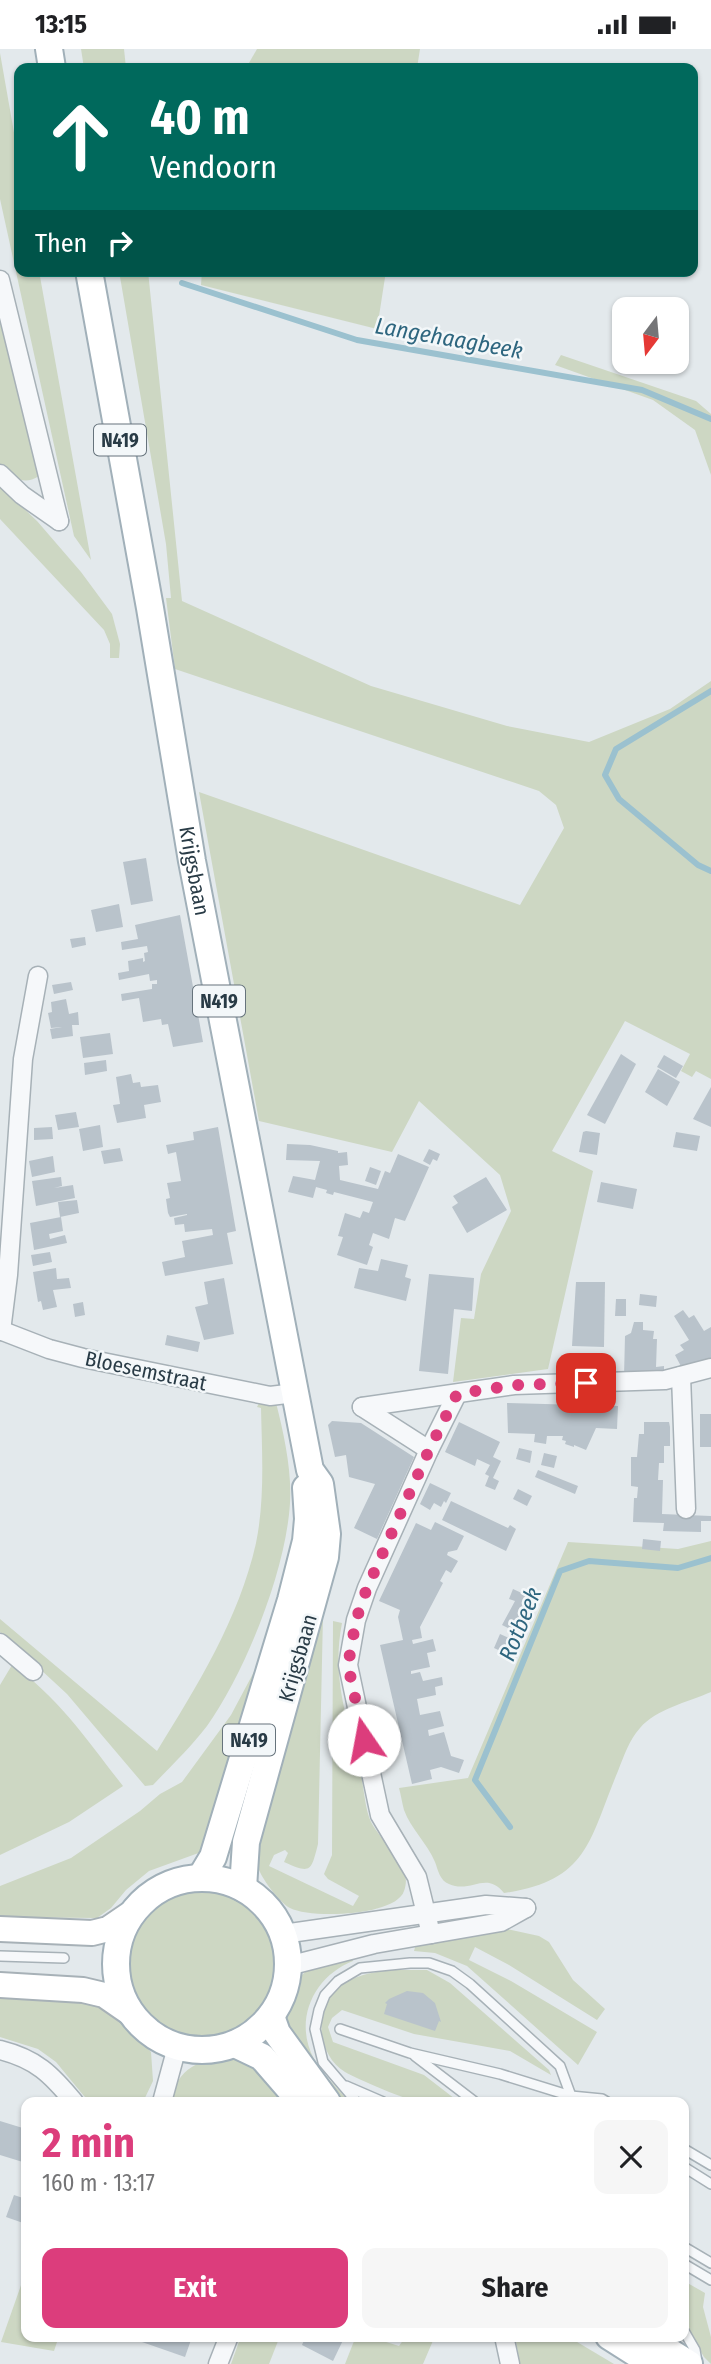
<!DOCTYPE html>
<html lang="en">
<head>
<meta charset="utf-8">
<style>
  :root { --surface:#fff; --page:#f6f6f6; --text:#202124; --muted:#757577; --accent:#dc3d7c }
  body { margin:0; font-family:"Fira Sans Condensed",sans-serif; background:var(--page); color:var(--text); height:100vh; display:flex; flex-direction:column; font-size:26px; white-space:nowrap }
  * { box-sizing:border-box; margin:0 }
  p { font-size:23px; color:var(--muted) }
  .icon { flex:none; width:38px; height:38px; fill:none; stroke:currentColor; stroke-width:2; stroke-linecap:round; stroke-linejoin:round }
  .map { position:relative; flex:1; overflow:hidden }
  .side { position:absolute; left:21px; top:2048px; width:668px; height:245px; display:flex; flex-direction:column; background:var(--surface); border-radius:14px; box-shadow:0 2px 5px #0004 }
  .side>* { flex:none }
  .banner { position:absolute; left:14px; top:14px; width:684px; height:214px; border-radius:14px; box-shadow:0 2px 5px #0004; background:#00695c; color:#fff; overflow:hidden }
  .needle { width:46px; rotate:196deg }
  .fabs { position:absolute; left:612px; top:248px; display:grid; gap:14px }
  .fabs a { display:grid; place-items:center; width:77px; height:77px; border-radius:14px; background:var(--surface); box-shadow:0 2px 5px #0004; font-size:35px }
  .pin { position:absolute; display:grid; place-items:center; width:60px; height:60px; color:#fff; margin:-30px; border-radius:14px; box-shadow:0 4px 10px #0006 }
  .me { position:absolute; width:77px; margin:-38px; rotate:348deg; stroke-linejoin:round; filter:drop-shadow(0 0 5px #0008) }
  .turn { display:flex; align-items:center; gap:24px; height:147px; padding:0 21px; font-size:32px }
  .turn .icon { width:91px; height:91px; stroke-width:2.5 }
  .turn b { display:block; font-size:49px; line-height:60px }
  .then { display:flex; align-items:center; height:66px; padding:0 21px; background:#0003; gap:14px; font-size:26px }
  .round { display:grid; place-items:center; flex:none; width:74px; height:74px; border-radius:14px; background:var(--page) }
  .overview { display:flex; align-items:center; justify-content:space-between; height:119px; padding:0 21px }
  h1 { font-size:42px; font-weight:700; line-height:52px; color:var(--accent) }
  .primary-button { display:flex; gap:14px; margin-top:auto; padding:14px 21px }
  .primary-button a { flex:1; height:80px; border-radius:14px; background:var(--accent); color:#fff; font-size:28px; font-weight:700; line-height:80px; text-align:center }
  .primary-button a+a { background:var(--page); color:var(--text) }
  .status { display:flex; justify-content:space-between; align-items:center; height:49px; padding:0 35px; background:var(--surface); direction:ltr }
  .status svg { height:19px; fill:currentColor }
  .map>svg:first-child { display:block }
  .green { fill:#cdd7c3 }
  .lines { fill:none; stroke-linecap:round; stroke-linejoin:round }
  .stream { stroke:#9bc1cf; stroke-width:6 }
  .building { fill:#b9c3cb }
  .service-casing { stroke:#a7b1b7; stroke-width:12 }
  .minor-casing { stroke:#a7b1b7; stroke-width:21 }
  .secondary-casing { stroke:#a7b1b7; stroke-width:28 }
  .primary-casing { stroke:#a1b0b9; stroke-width:30 }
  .service { stroke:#f6f8fa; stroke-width:9 }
  .minor { stroke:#f6f8fa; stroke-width:18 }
  .secondary { stroke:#fff; stroke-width:24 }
  .primary { stroke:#fff; stroke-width:26 }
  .route { stroke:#dc3d7c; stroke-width:12; stroke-dasharray:0 21.6 }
  .labels { text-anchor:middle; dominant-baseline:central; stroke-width:5; stroke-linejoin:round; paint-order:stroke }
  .shield { fill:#f3f7f9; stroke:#66737c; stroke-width:2 }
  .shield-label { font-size:19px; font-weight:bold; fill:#293b46 }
  .street-label { font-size:21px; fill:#293b46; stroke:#f3f7f9 }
  .water-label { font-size:23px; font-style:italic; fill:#2e667f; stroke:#f3f7f9 }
</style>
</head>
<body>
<div class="status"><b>13:15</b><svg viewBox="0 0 49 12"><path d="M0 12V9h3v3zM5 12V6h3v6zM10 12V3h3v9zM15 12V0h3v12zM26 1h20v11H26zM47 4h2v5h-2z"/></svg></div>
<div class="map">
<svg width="711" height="2315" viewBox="0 0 711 2315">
  <rect width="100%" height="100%" fill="#e3e9ec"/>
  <!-- green -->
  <g class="green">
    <polygon points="81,0 124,0 126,19 84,19"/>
    <polygon points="257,0 420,0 417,19 246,19"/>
    <polygon points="0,4 19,112 19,222 39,222 91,511 74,487 0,150"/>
    <polygon points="119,222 148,222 182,552 371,637 507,677 589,693 670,660 711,632 711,1030 696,1022 692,1028 681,1022 690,1005 625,972 552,1102 593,1122 548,1320 453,1333 461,1269 474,1270 481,1225 511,1162 500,1126 419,1052 392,1103 259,1072 199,743 520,856 564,779 556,756 539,742 175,620 166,549 171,549 166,495"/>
    <polygon points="202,222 386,222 377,280 201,236"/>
    <path d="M0,274L39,418V427C22,438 12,427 0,415Z"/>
    <polygon points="561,306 696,352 711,365 711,426 695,381 653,351 555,316"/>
    <polygon points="0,437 37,472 81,523 112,565 120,595 119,609 110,609 110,595 104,581 0,470"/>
    <path d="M260,1352L276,1354C284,1385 292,1422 290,1454C286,1521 246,1622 207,1677C191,1698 171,1717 153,1736L145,1737L67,1645L0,1583V1570L157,1702C197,1637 239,1570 256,1494C265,1450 262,1404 261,1359L257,1358Z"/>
    <path d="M711,1492V1643C688,1653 656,1660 640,1679C629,1691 624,1707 618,1722C589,1791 589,1832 504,1844C486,1821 471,1845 449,1835C440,1832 438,1821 435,1813C427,1794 411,1780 404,1761C402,1754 401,1746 399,1739L468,1729L568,1493L678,1500Z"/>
    <path d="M323,1566L318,1795C311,1823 311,1825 284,1813L288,1804L285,1801L274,1806L269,1817L353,1857L359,1847L328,1830L324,1825L332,1806L333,1572L342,1574C331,1630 348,1672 361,1726C364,1740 365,1760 371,1773C382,1795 414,1815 404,1842C396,1867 311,1870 290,1859C281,1855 259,1827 258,1817C256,1808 259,1795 259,1785Z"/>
    <polygon points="270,1583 204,1802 149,1822 126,1841 111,1859 97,1869 0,1868 0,1837 71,1809 140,1762 160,1745 182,1733 231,1666 256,1619"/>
    <path d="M12,1616C58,1647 89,1694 123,1737L69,1773L0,1806V1636Z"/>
    <circle cx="201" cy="1915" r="74"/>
    <polygon points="498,1878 539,1887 549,1893 573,1931 605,1960 597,1971 509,1916 475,1898 469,1911 511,1932 597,1983 578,2016 467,1917 435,1904 414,1902 416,1895"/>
    <path d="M352,1906L353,1912C314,1927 293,1971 314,2010C323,2026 338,2039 349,2053H339L298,2002L286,1971L288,1955L299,1929L309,1919Z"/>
    <path d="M389,1921H427L450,1934L549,2021L551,2026L510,2002L414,1985L342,1961L332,1969L328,1978L333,1993L424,2026L459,2053C446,2053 433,2054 421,2053C408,2052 357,2030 345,2023C317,2006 313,1960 338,1939C353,1926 371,1924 389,1921Z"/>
    <polygon points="0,1940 97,1951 115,1965 151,2003 153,2032 143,2053 92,2053 84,2047 56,2013 38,2000 0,1988"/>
    <path d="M232,2007L247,2010L290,2053H172C174,2019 203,2009 232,2007Z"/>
    <polygon points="26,2222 26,2287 59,2287 54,2302 1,2293"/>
    <polygon points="684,2232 705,2244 703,2258 711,2288 711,2315 704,2308 684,2274"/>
    <polygon points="241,2287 280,2287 269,2315 231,2315"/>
    <polygon points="356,2287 367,2287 399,2297 406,2287 435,2287 423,2315 345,2315"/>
    <polygon points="515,2287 567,2287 614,2315 520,2315"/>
  </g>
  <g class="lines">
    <!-- stream -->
    <g class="stream">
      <polyline points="182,234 357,291 642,341 711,370"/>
      <polyline points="711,642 616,700 605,726 619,750 698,816 711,822"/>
      <polyline points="510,1778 475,1731 560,1522 589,1512 678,1519 711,1509"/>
    </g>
  </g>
  <!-- building -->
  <g class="building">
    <polygon points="146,809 153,852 131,856 123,813"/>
    <polygon points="119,855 123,878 96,883 91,861"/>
    <polygon points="180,866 203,993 173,998 168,975 162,976 161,970 143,973 139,949 122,952 121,945 152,940 152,935 157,935 157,931 150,932 149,925 119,931 118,924 129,922 128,912 143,909 143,913 145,912 144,904 148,903 147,897 122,901 121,893 138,890 135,876"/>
    <polygon points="85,888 86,896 72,899 70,890"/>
    <polygon points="71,933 73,941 54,945 52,936"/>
    <polygon points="66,950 69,965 78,963 79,976 72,976 73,987 52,990 50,980 62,978 51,979 48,964 52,963 51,953"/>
    <polygon points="110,984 113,1005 83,1009 80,988"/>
    <polygon points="621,1005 636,1015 605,1075 587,1066"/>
    <polygon points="664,1006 683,1017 676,1029 657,1018"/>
    <polygon points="106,1011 107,1022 85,1026 84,1014"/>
    <polygon points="658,1020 680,1033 667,1057 645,1043"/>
    <polygon points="131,1025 133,1034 140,1033 141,1038 158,1036 161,1053 144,1056 146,1069 117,1074 113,1056 120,1055 116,1028"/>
    <polygon points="711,1038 711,1078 693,1070"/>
    <polygon points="76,1063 79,1078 58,1081 55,1066"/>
    <polygon points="100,1076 103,1098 83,1102 79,1080"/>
    <polygon points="52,1078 53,1090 34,1091 34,1079"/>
    <polygon points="218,1078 236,1182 227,1184 233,1215 165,1227 162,1213 185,1208 182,1192 213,1186 212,1180 185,1183 184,1175 175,1176 174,1169 187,1166 187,1165 170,1168 168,1164 166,1150 170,1149 167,1134 181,1132 176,1103 168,1105 166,1096 194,1091 193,1083"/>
    <polygon points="586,1082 600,1084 597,1106 579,1103 583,1083"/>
    <polygon points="676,1083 700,1087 697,1102 673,1098"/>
    <polygon points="287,1095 310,1096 338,1102 338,1104 347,1103 348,1116 339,1117 340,1131 378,1140 385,1122 390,1124 398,1105 429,1118 405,1172 395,1169 389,1190 373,1184 369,1196 373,1198 367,1216 337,1206 343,1188 338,1187 345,1164 360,1169 363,1162 369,1164 373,1153 334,1143 333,1146 326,1144 327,1141 316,1138 313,1149 288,1143 293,1127 315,1131 320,1112 286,1111"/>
    <polygon points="120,1099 123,1112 104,1115 101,1102"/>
    <polygon points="429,1100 440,1105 437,1112 433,1110 430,1116 423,1112"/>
    <polygon points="53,1107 55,1123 32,1128 29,1112"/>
    <polygon points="370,1118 381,1122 376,1136 365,1132"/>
    <polygon points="61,1128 62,1137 54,1139 73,1136 75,1149 36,1157 32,1132"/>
    <polygon points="486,1128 507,1161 467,1184 452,1158 458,1154 453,1147"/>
    <polygon points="601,1133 637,1140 633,1160 597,1153"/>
    <polygon points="77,1151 79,1164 60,1168 58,1153"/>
    <polygon points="61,1168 63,1182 49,1185 50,1190 65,1186 67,1194 34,1201 30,1174"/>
    <polygon points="50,1203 52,1213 33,1217 31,1206"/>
    <polygon points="381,1210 408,1216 405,1228 411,1230 406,1252 354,1239 359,1219 378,1222"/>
    <polygon points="56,1219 57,1230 69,1229 71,1239 53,1241 57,1258 43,1261 41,1252 38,1253 33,1223"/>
    <polygon points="429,1225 474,1229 472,1262 454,1260 448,1325 419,1322"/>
    <polygon points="224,1229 234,1285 204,1291 195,1258 208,1255 204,1233"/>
    <polygon points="576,1233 605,1233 604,1298 572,1297"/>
    <polygon points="640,1245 657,1247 656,1258 639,1256"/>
    <polygon points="616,1250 626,1250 626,1267 615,1267"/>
    <polygon points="83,1253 85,1266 75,1268 73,1255"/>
    <polygon points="683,1261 689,1269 694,1266 704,1282 711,1278 711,1312 684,1323 675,1306 684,1301 680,1296 689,1291 674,1267"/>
    <polygon points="634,1273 643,1273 643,1281 654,1282 653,1290 657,1290 656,1318 664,1317 664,1325 624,1328 625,1287 631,1284"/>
    <polygon points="167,1286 200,1293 198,1303 165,1296"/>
    <polygon points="507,1354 618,1357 617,1380 596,1379 586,1401 574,1396 574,1398 565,1395 566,1392 562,1391 563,1387 547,1387 546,1395 534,1393 535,1385 508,1384"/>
    <rect x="700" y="1365" width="11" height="33"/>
    <polygon points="332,1372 361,1374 414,1408 377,1490 354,1479 375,1435 349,1428 346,1406 335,1408 328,1376"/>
    <polygon points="459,1373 500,1393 493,1408 501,1412 493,1429 499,1432 495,1441 485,1437 489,1427 485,1425 490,1416 477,1410 475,1417 445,1403"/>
    <polygon points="644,1373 669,1373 670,1378 670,1397 664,1397 664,1414 659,1414 658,1431 663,1431 662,1465 711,1467 711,1472 701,1472 701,1483 663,1482 664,1474 633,1473 634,1449 637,1449 638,1438 631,1437 631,1408 637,1408 639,1385 644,1385"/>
    <polygon points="519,1399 532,1402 530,1414 516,1410"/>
    <polygon points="544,1404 557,1407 554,1419 541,1416"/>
    <polygon points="538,1421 578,1437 575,1445 535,1428"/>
    <polygon points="430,1434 451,1444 446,1454 444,1452 441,1458 434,1454 430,1461 420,1455"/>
    <polygon points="518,1440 532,1447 527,1457 513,1450"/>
    <polygon points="451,1452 508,1479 510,1476 516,1480 506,1502 442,1471"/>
    <polygon points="435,1473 464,1487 457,1501 448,1503 447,1506 458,1512 451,1524 446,1521 440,1532 443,1534 420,1578 422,1589 412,1591 413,1595 433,1590 436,1602 427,1604 430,1618 411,1622 411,1625 420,1623 423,1632 442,1628 443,1636 435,1638 436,1646 417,1650 420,1666 440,1662 444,1677 428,1681 429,1687 444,1683 451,1707 464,1711 459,1724 441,1718 430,1721 432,1730 412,1735 380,1596 403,1591 398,1568 400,1561 379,1552 416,1474 431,1481"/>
    <polygon points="643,1490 661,1492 660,1502 642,1500"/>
    <polygon points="513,1540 526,1546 522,1556 527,1559 516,1583 502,1576 515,1552 509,1550"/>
    <polygon points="500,1585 513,1591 507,1605 494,1599"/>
    <polygon points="407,1942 423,1944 435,1954 441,1973 439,1972 435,1982 384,1965 387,1955 385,1954 389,1950"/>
    <polygon points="0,2072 26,2080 26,2114 0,2106"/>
    <polygon points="14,2146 26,2150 26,2175 6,2168"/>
    <polygon points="144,2287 189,2287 192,2288 185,2308 142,2293"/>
    <polygon points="306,2287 345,2287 333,2312 302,2296"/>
  </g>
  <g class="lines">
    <defs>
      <g id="service">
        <polyline points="0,1907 64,1909"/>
        <polyline points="340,1980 410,2004 500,2025 571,2047 602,2050 607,2053"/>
        <polyline points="415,2007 475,2053"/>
        <polyline points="346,2037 383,2053"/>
        <polyline points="357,2053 323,2013 315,1980 319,1961 325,1946 338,1932 360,1919 410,1914 429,1914 452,1922 470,1935 560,2017 571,2047 580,2053"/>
        <polyline points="684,2100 711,2116"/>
        <polyline points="684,2118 711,2135"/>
        <polyline points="684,2198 711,2214"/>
        <polyline points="684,2215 711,2231"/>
        <polyline points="684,2282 695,2301 697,2313"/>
      </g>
      <g id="minor">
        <polyline points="0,231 59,472"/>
        <polyline points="0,425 22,446 59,472"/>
        <polyline points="0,1281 49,1300 83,1309 270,1347 295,1344"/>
        <polyline points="1,1282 8,1226 23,1010 38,927"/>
        <polyline points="681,1327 686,1460"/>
        <polyline points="362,1358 514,1336 665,1331 711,1319"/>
        <polyline points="362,1358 429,1401"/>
        <polyline points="0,1594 33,1622"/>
        <polyline points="283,1885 486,1856 526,1859"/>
        <polyline points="431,1885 417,1828 380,1766 348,1616 356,1571 367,1539 429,1401 457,1345"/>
        <polyline points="288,1917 374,1895 501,1873 526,1859"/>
        <path d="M0,2001C36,2010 51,2025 74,2053"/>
        <polyline points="162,2053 177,1998"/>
        <polyline points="504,2287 510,2315"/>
        <polyline points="218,2315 229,2287"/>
      </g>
      <g id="secondary">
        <polyline points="0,1880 92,1884 108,1880 130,1865"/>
        <polyline points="0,1936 83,1941 104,1946 130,1964"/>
      </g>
      <g id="primary">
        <polyline points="49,0 52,19"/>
        <path id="s1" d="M89,222L150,559L192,812L310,1421L320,1435L327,1485L325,1508L246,1793L243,1839"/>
        <polyline points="201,1828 213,1808 291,1551 306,1492 308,1470 306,1439"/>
        <circle cx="202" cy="1915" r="86"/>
        <polyline points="271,1967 277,1984 327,2053"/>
        <polyline points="235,1995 262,2008 301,2053"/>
        <polyline points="609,2287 653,2315"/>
        <polyline points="644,2287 689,2315"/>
      </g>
    </defs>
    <!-- service casing -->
    <use href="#service" class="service-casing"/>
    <!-- minor casing -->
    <use href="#minor" class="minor-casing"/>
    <!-- secondary casing -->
    <use href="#secondary" class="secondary-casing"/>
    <!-- primary casing -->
    <use href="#primary" class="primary-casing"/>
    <!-- service -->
    <use href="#service" class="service"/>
    <!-- minor -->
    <use href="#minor" class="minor"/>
    <!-- secondary -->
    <use href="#secondary" class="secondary"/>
    <!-- primary -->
    <use href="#primary" class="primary"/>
  </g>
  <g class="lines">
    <!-- route -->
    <polyline class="route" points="364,1691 348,1616 356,1571 367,1539 429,1401 457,1345 514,1336 586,1334"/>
  </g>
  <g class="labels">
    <!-- shield labels -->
    <g class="shield">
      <rect x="94" y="375.5" width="52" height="31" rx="5"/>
      <rect x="193" y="936.5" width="52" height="31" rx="5"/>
      <rect x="223" y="1675.5" width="52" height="31" rx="5"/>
    </g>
    <g class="shield-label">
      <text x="120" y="391">N419</text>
      <text x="219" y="952">N419</text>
      <text x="249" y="1691">N419</text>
    </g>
    <!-- street labels -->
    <g class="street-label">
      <text stroke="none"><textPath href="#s1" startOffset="609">Krijgsbaan</textPath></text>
      <text transform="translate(146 1322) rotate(12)">Bloesemstraat</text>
      <text transform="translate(298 1609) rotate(-74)">Krijgsbaan</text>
    </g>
    <!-- water labels -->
    <g class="water-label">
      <text transform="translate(449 289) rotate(10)">Langehaagbeek</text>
      <text transform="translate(520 1575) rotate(-68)">Rotbeek</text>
    </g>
  </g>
</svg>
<div class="fabs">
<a><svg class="needle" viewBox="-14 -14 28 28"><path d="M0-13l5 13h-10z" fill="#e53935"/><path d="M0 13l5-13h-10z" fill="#757577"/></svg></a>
</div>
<div class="pin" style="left:586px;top:1334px;background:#d93025"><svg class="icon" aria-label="arrive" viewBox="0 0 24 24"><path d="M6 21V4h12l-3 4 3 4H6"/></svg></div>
<svg class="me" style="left:364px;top:1691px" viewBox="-20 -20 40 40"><circle r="19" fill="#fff"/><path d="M0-13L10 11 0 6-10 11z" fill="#dc3d7c"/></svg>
<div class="banner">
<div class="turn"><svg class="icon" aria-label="ahead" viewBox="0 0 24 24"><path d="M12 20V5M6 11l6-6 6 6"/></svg><div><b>40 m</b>Vendoorn</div></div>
<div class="then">Then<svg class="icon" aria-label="right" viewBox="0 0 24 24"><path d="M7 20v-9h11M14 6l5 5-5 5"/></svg></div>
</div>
<section class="side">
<div class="overview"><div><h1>2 min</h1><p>160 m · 13:17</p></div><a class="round"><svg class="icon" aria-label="close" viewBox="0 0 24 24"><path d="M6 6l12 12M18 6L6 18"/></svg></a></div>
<div class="primary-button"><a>Exit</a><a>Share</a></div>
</section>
</div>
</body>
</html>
